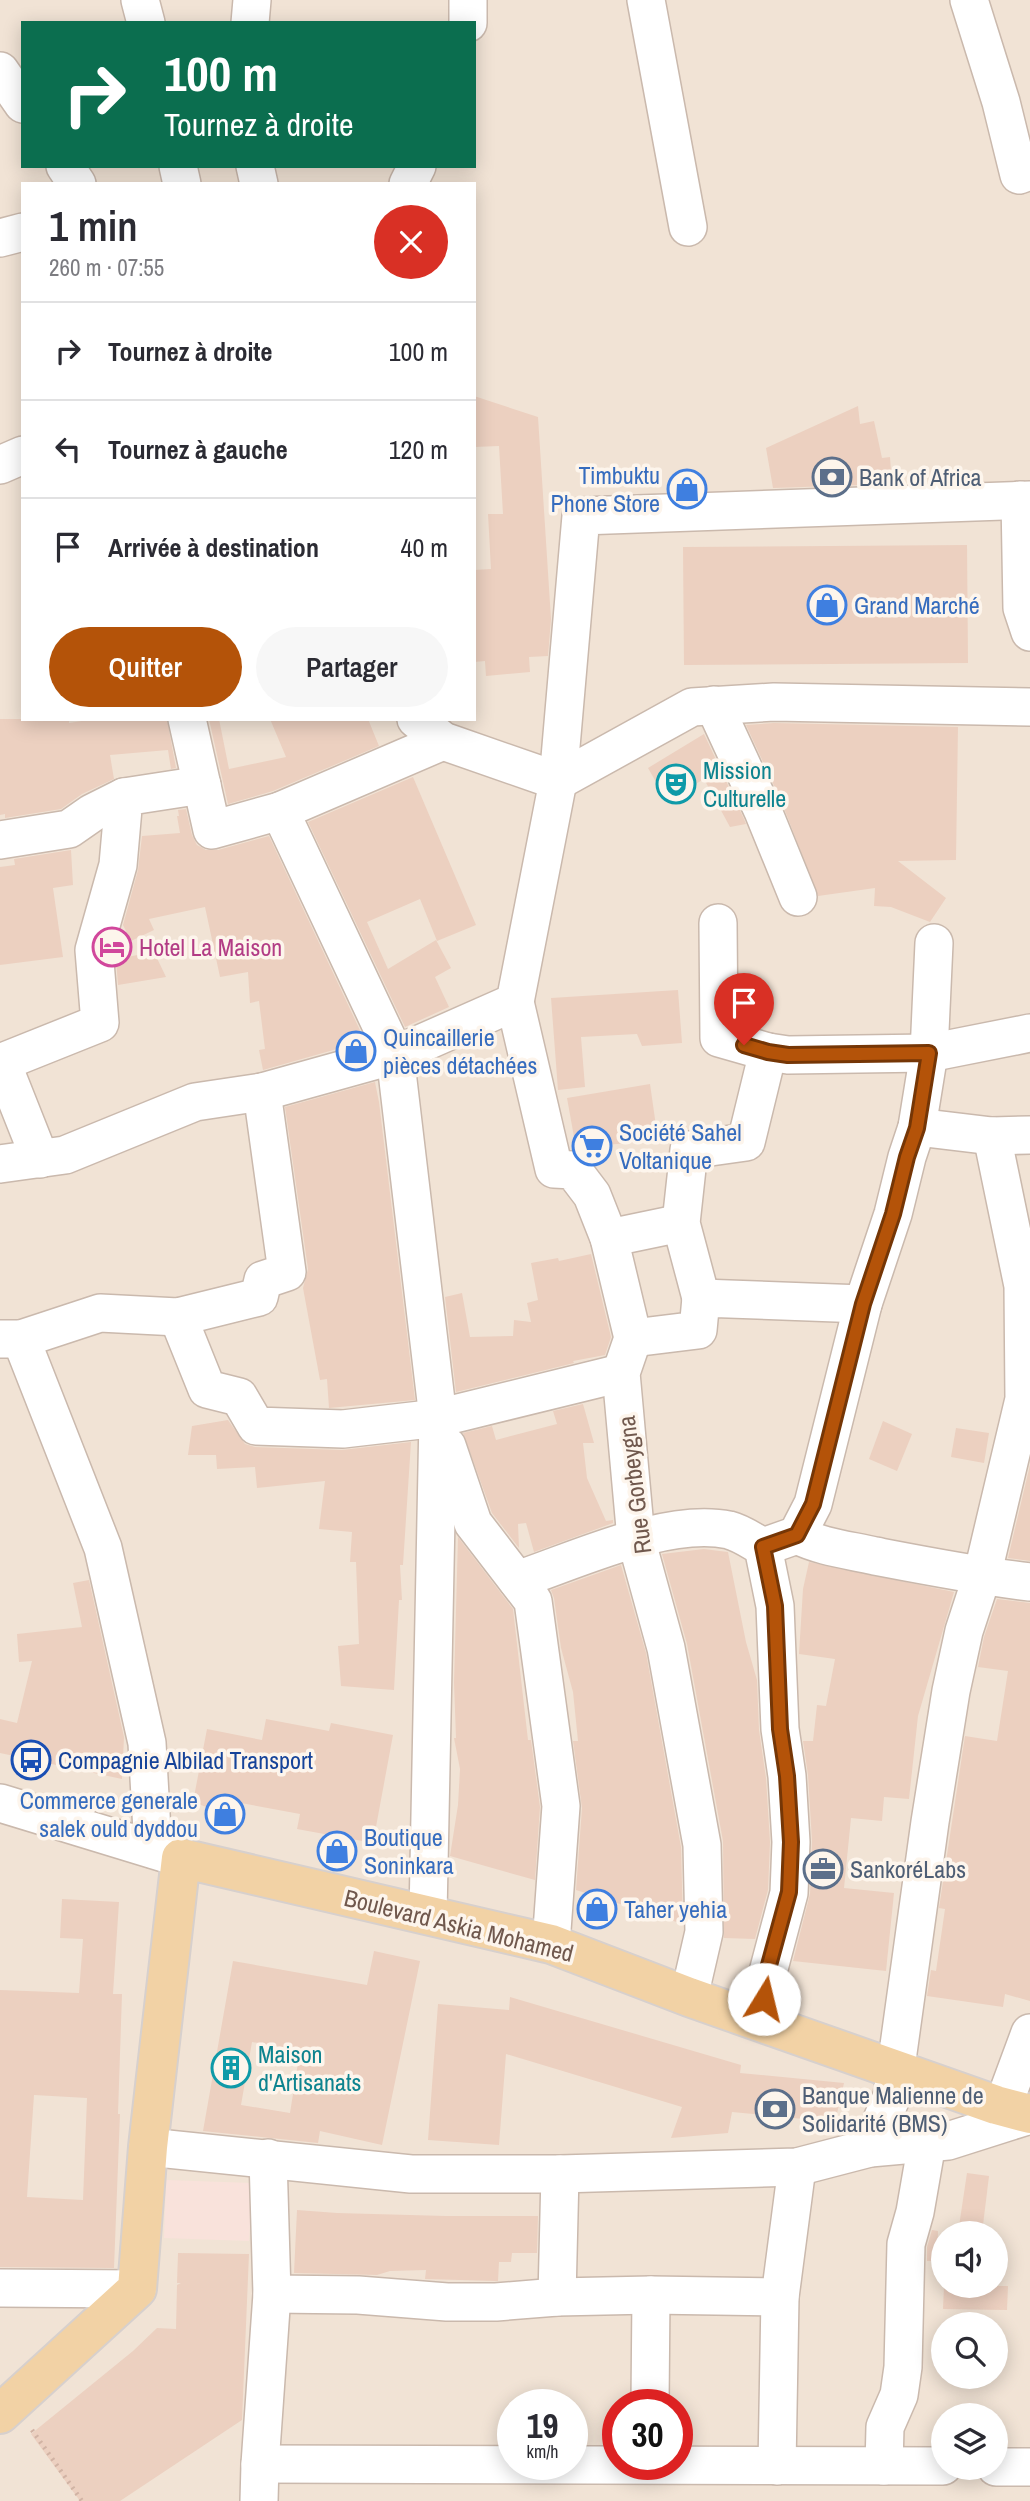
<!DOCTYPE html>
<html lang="fr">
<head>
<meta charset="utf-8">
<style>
  :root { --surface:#fff; --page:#f7f7f7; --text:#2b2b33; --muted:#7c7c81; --line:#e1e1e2; --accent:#b45309 }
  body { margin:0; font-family:"Archivo Narrow",sans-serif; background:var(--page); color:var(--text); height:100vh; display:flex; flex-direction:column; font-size:26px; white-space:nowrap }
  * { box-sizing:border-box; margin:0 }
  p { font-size:23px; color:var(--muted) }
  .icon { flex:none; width:38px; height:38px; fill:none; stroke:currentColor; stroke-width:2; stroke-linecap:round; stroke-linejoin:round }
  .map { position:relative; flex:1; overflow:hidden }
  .panel { position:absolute; left:21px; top:182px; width:455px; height:539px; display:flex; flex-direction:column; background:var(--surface); border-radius:0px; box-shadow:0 4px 18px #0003 }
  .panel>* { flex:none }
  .guide { position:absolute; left:21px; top:21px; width:455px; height:147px; border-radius:0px; box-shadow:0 4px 18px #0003; background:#0b6e4f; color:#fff; overflow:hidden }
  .buttons { position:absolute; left:931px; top:2221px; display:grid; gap:14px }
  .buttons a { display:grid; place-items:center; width:77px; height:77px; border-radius:50%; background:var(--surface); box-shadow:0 4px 18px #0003; font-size:35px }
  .speed { position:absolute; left:497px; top:2389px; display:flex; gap:14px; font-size:35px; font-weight:700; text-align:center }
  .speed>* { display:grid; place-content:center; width:91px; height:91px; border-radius:50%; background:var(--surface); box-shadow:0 4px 18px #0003; line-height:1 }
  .speed small { font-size:18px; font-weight:400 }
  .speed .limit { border:10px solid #d22; background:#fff; color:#111 }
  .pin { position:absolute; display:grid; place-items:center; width:60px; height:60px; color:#fff; margin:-72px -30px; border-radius:50% 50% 50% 0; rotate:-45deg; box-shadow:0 0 7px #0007 }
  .pin .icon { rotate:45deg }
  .me { position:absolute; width:77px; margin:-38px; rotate:9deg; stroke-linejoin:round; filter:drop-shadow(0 0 5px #0008) }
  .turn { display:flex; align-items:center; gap:24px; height:147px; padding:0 28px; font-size:32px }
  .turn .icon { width:91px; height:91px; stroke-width:2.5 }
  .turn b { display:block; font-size:49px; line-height:60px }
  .round { display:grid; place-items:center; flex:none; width:74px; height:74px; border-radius:37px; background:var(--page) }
  .overview { display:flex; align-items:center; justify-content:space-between; height:119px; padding:0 28px }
  h1 { font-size:42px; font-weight:600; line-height:52px }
  .primary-button { display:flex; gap:14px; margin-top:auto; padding:14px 28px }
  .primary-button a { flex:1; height:80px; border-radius:42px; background:var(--accent); color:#fff; font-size:28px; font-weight:600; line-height:80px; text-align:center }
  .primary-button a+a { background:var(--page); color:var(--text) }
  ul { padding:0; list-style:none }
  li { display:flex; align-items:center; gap:21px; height:98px; padding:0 28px; border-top:2px solid var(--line) }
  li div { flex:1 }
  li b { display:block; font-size:26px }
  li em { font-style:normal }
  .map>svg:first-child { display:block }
  .residential { fill:#f1e3d5; fill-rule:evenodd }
  .commercial { fill:#f9e2db }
  .building { fill:#ecd0c0; fill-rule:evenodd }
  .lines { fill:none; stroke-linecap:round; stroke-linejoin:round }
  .minor-casing { stroke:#cab9ad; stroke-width:40 }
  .major-casing { stroke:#d7d0cd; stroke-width:42 }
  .path { stroke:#d1b3a4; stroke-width:4.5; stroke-dasharray:2 5; stroke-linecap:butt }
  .minor { stroke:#fff; stroke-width:37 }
  .major { stroke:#f2d2a5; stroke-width:38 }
  .route-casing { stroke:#753606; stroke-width:18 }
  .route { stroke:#b45309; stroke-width:12 }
  .labels { text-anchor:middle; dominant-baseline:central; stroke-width:7; stroke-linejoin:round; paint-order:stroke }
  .shop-label { font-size:24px; fill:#366cbe; stroke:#fdf5ec; text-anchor:start }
  .service-label { font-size:24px; fill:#4e5e75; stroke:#fdf5ec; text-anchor:start }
  .culture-label { font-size:24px; fill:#0d838f; stroke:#fdf5ec; text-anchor:start }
  .hotel-label { font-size:24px; fill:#b23c85; stroke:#fdf5ec; text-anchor:start }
  .street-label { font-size:24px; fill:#70584d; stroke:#fdf5ec }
  .transit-label { font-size:24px; fill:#164399; stroke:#fdf5ec; text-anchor:start }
</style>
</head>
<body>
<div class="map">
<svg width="1030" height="2501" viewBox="0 0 1030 2501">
  <rect width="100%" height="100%" fill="#faf1e6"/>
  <!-- residential -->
  <path class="residential" d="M0,0H1030V2501H0ZM23,23H474V166H23ZM23,184H474V719H23ZM943,2233H996V2286H943ZM943,2324H996V2376H943ZM513,2404H572V2464H513ZM618,2404H677V2464H618ZM943,2415H996V2468H943Z"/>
  <!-- commercial -->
  <polygon class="commercial" points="166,2180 253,2183 249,2241 164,2238"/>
  <!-- building -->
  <g class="building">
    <polygon points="474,396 538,417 551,619 548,656 529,657 530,672 486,676 485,661 474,662 474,570 491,569 488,514 503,514 499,446 474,447"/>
    <polygon points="858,406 860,424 874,421 882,458 890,457 892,484 773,488 766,448"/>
    <polygon points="967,545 968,663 684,665 683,547"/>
    <polygon points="0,719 69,719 69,723 94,719 167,719 176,768 171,769 168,750 110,755 114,779 82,794 61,809 5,818 5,814 0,815"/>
    <polygon points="209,719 219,719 229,769 286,757 270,719 368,719 379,746 273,791 228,804"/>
    <polygon points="774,723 958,727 956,860 898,861 946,898 930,922 891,907 874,906 875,888 818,896 782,803 746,725"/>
    <polygon points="704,734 744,819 746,824 730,827 704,779 667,801 648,768"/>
    <polygon points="413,777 476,925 437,941 420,899 367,922 388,969 436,940 451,968 435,977 449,1007 405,1027 308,822"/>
    <polygon points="186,809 192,835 197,845 206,850 218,850 269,836 365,1041 263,1070 259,1050 265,1049 259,1001 250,1003 248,972 220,977 205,907 149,919 154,930 131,941 123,925 138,870 142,836 180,833 177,816 179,816 178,810"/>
    <polygon points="71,850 73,885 53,888 63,957 0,965 0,867 15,865 14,859"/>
    <polygon points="154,952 166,977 118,985 116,959"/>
    <polygon points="678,990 682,1043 642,1046 637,1034 581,1037 585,1087 558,1090 551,998"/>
    <polygon points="375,1082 379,1102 415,1400 329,1408 327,1379 320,1380 303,1288 308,1269 285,1107"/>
    <polygon points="650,1084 658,1140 576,1148 567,1098"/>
    <polygon points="591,1254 611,1337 605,1355 573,1361 574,1363 456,1392 445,1297 462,1293 470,1337 513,1336 514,1320 531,1322 527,1303 538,1300 531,1263 558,1258 559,1261"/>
    <polygon points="583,1404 594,1443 583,1443 587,1478 606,1521 613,1520 613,1523 534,1552 526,1523 518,1524 519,1548 492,1513 463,1433 492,1426 496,1440 557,1424 553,1411"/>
    <polygon points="228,1420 245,1444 255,1447 342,1450 411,1442 403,1565 400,1565 402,1600 399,1600 394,1690 341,1686 338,1646 359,1644 356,1562 350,1562 352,1532 319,1529 325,1481 257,1488 255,1467 217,1469 216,1455 188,1455 192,1426"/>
    <polygon points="883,1421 912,1434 897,1471 869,1459"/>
    <polygon points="956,1428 989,1433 984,1463 951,1457"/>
    <polygon points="1030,1465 1030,1561 1008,1558"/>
    <polygon points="458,1537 513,1609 528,1740 531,1740 540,1807 535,1880 450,1856 458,1805 460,1769 454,1738 456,1738 454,1683"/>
    <polygon points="704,1549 728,1552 746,1642 757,1680 759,1730 766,1778 770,1842 768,1890 755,1939 724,1938 723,1841 687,1644 662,1554"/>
    <polygon points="809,1562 954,1592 918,1716 909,1799 884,1797 882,1821 851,1818 844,1888 894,1893 886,1971 793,1961 810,1894 812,1841 808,1775 803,1741 813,1741 817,1705 826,1706 835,1659 799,1654 803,1589"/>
    <polygon points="621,1565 646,1653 681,1847 683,1924 576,1890 582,1808 573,1741 578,1741 573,1692 561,1648 554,1598 551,1590"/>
    <polygon points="89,1580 124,1737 122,1779 0,1753 0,1719 17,1723 32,1661 19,1662 17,1634 82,1627 73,1583"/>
    <polygon points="997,1599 1030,1603 1030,2001 1005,1994 1003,2007 927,1996 931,1970 936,1971 945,1909 939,1908 965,1736 997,1741 1008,1671 978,1667 984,1637"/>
    <polygon points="266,1719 329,1731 331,1723 393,1735 373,1843 297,1829 300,1814 230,1801 225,1814 193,1802 207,1729 262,1740"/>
    <path d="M62,1899L119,1902L113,1994H122L118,2114H120L114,2268L0,2267V1990L79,1993L83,1939L60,1938ZM34,2095L87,2098L83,2200L27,2197Z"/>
    <path d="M374,1951L420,1961L382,2145L320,2131L318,2143L203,2131L233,1961L367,1985ZM252,2042L300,2050L290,2113L241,2105Z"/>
    <polygon points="510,1997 741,2065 740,2073 844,2083 835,2122 732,2112 728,2133 671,2138 682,2107 506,2054 499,2145 428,2140 438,2004 509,2010"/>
    <polygon points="967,2173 989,2176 982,2233 958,2233"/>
    <polygon points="297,2210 337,2213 446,2216 538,2216 537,2253 512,2253 511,2262 499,2262 498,2281 495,2281 425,2279 426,2270 390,2271 377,2275 294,2273"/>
    <polygon points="932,2230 938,2231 937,2261 927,2261 927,2247"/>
    <polygon points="178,2253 249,2254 242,2420 120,2501 80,2501 31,2434 133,2351 157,2328 176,2329 177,2285 181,2283 177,2283"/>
    <polygon points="944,2286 1008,2286 1007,2310 943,2309"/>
  </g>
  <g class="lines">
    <defs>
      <g id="minor">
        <polyline points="140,0 146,23"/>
        <polyline points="468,0 468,23"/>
        <polyline points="646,0 688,227"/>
        <polyline points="969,0 1001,102 1019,175 1030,171"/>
        <polyline points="250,23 252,0"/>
        <polyline points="0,71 23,104"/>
        <polyline points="65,166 77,184"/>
        <polyline points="178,166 182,184"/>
        <polyline points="255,166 259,184"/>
        <polyline points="408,184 417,166"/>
        <polyline points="0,238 23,232"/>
        <polyline points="0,465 23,455"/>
        <polyline points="1020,500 1022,608 1030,632"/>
        <polyline points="714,705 763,811 798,897"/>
        <polyline points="187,719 212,830 280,811 443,741"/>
        <polyline points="416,719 443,741 558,781 692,707 774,702 1030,707"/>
        <polyline points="0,840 69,829 92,813 124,797"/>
        <polyline points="718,923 719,1038 768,1052 788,1055 929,1053 1030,1033"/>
        <polyline points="515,1002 554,1169 573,1170 592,1195 609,1238 633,1338 621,1373 636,1539 666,1648 702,1845 704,1932 689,1997"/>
        <polyline points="0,1063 100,1023 94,950 118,865 124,797 202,785"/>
        <polyline points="2,1063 40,1159"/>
        <polyline points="917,1127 992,1136 1030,1135"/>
        <polyline points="0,1164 65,1155 195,1102 262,1092 395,1055 280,811"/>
        <polyline points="609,1238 681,1223"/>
        <polyline points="701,1298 681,1223 689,1150 746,1142 768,1052"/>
        <polyline points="178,1317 207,1389 239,1397 256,1426 343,1429 438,1418 621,1373"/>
        <polyline points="633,1338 698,1330 701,1298 863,1304"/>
        <polyline points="0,1339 21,1339 100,1313 178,1317 259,1297 263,1280 287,1272 262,1092"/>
        <polyline points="21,1339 103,1548 147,1743 153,1849"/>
        <polyline points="447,1446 473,1523 533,1601 561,1806 551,1944"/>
        <path d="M797,1535C821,1547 849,1550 875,1556C927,1566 978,1576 1030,1582"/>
        <polyline points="763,1547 797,1535 813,1504 863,1304 893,1214 907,1157 917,1127 929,1053 934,943"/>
        <path d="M517,1580C577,1560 667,1517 729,1530C741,1533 752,1541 763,1547L775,1606L780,1729L787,1776L791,1842L789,1893L767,1976L762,2022"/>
        <polyline points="0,1803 174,1856"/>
        <polyline points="428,1915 438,1418 395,1055 515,1002 558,781 581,516 1030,500"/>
        <polyline points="1003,2106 1030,2033"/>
        <polyline points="148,2147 411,2174 560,2174 797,2167 870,2148 948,2141 1030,2115"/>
        <polyline points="870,2148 892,2096 930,1822 951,1691 964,1631 982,1576 1024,1399 1023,1286 992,1136"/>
        <polyline points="0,2288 137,2289"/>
        <polyline points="272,2294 358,2295 447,2302 496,2302 557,2297 651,2295 780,2297"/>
        <polyline points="557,2297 560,2174"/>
        <polyline points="650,2404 651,2295"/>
        <polyline points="260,2464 943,2466"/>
        <polyline points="777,2466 780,2297 797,2167"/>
        <polyline points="884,2466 885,2427 899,2395 903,2367 906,2244 915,2212 927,2143"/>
        <polyline points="996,2467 1030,2467"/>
        <polyline points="259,2501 260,2464 272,2294 268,2158"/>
      </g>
      <polyline id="major" points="0,2414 137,2289 148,2147 181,1858 551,1944 689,1997 996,2105 1030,2114"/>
    </defs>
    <!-- minor casing -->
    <use href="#minor" class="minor-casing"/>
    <!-- major casing -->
    <use href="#major" class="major-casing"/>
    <!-- path -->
    <polyline class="path" points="32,2430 82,2501"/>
    <!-- minor -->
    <use href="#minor" class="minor"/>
    <!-- major -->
    <use href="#major" class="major"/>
  </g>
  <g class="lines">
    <defs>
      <polyline id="route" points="744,1045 768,1052 788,1055 929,1053 917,1128 907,1157 893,1214 863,1304 813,1504 797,1535 763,1547 775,1606 780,1729 787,1776 791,1842 789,1892 766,1976 764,1999"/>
    </defs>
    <!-- route casing -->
    <use href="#route" class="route-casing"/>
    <!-- route -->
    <use href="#route" class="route"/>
  </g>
  <!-- icons -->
  <defs>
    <symbol id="bank-ring" viewBox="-11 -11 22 22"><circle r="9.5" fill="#fdf5ec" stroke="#5c6f8a" stroke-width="1.5"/><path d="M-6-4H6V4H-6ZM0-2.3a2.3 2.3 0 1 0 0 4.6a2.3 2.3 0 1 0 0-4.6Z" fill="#5c6f8a"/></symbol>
    <symbol id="shop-ring" viewBox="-11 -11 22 22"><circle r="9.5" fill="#fdf5ec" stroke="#3f7fe0" stroke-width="1.5"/><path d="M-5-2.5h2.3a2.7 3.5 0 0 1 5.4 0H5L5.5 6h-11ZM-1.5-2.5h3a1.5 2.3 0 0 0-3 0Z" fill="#3f7fe0"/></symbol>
    <symbol id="theatre-ring" viewBox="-11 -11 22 22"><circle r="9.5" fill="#fdf5ec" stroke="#0f9aa8" stroke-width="1.5"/><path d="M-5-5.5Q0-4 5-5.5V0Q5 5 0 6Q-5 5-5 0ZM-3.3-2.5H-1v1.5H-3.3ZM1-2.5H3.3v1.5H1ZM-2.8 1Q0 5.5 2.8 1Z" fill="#0f9aa8"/></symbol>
    <symbol id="hotel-ring" viewBox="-11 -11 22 22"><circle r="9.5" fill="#fdf5ec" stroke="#d1479c" stroke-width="1.5"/><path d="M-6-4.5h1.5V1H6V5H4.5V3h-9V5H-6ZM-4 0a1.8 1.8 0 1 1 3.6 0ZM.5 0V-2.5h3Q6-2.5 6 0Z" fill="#d1479c"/></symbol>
    <symbol id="supermarket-ring" viewBox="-11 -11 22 22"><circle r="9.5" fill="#fdf5ec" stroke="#3f7fe0" stroke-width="1.5"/><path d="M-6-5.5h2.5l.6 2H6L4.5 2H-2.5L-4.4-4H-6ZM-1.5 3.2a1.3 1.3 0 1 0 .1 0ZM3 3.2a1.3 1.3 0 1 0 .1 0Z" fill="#3f7fe0"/></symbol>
    <symbol id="bus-ring" viewBox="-11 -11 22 22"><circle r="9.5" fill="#fdf5ec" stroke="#1a4fb4" stroke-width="1.5"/><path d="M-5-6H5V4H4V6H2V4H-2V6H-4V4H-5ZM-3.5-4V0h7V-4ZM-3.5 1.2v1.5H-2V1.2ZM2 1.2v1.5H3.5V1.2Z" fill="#1a4fb4"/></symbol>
    <symbol id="office-ring" viewBox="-11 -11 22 22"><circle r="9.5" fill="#fdf5ec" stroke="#5c6f8a" stroke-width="1.5"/><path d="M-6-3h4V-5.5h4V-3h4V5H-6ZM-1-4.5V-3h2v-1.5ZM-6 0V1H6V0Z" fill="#5c6f8a"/></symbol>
    <symbol id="building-ring" viewBox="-11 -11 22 22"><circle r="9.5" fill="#fdf5ec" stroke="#0f9aa8" stroke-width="1.5"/><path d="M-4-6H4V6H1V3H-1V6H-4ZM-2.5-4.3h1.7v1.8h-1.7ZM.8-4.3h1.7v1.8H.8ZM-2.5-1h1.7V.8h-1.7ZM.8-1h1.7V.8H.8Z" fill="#0f9aa8"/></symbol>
  </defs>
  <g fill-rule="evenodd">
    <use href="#bank-ring" x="810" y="455" width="44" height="44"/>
    <use href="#shop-ring" x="665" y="467" width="44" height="44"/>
    <use href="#shop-ring" x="805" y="583" width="44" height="44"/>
    <use href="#theatre-ring" x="654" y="762" width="44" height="44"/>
    <use href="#hotel-ring" x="90" y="925" width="44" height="44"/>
    <use href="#shop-ring" x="334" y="1029" width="44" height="44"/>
    <use href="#supermarket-ring" x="570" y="1124" width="44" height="44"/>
    <use href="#bus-ring" x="9" y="1738" width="44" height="44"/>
    <use href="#shop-ring" x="203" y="1792" width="44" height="44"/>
    <use href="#shop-ring" x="315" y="1829" width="44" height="44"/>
    <use href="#office-ring" x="801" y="1847" width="44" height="44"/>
    <use href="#shop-ring" x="575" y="1887" width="44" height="44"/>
    <use href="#building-ring" x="209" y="2046" width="44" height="44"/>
    <use href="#bank-ring" x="753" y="2087" width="44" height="44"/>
  </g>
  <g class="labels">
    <!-- shop labels -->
    <g class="shop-label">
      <text x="660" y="475" text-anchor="end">Timbuktu<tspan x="660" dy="28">Phone Store</tspan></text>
      <text x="854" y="605">Grand Marché</text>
      <text x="383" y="1037">Quincaillerie<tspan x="383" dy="28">pièces détachées</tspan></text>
      <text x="619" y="1132">Société Sahel<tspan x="619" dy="28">Voltanique</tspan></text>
      <text x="198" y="1800" text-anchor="end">Commerce generale<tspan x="198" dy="28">salek ould dyddou</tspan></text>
      <text x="364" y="1837">Boutique<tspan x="364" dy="28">Soninkara</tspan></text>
      <text x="624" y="1909">Taher yehia</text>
    </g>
    <!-- service labels -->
    <g class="service-label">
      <text x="859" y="477">Bank of Africa</text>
      <text x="850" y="1869">SankoréLabs</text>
      <text x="802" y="2095">Banque Malienne de<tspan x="802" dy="28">Solidarité (BMS)</tspan></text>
    </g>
    <!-- culture labels -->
    <g class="culture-label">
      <text x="703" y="770">Mission<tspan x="703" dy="28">Culturelle</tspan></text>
      <text x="258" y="2054">Maison<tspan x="258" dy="28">d'Artisanats</tspan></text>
    </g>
    <!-- hotel labels -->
    <g class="hotel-label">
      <text x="139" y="947">Hotel La Maison</text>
    </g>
    <!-- street labels -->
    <g class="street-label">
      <text transform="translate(634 1485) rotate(-97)">Rue Gorbeygna</text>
      <text transform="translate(459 1925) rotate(14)">Boulevard Askia Mohamed</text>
    </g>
    <!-- transit labels -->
    <g class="transit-label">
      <text x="58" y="1760">Compagnie Albilad Transport</text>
    </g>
  </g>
</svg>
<div class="buttons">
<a><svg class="icon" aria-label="sound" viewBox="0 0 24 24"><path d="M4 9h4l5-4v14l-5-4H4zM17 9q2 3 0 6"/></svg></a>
<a><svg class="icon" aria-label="search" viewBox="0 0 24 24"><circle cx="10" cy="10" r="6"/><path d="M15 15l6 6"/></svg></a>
<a><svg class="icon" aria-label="layers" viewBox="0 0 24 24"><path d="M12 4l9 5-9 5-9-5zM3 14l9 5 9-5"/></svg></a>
</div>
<div class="speed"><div>19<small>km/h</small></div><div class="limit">30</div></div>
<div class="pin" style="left:744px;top:1045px;background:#d93025"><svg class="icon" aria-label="arrive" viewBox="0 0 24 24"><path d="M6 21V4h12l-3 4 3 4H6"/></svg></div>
<svg class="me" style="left:764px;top:1999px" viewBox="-20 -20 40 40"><circle r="19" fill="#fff"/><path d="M0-13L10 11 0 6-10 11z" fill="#b45309"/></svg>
<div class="guide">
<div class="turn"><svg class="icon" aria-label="right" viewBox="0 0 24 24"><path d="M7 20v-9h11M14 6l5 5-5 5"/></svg><div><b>100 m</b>Tournez à droite</div></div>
</div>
<section class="panel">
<div class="overview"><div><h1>1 min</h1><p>260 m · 07:55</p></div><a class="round" style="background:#d93025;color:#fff"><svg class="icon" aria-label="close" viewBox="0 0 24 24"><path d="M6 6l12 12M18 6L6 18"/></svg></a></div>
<ul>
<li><svg class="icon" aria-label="right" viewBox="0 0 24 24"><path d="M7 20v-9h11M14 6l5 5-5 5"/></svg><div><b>Tournez à droite</b></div><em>100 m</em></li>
<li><svg class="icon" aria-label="left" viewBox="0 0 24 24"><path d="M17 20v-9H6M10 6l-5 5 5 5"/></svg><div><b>Tournez à gauche</b></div><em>120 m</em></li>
<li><svg class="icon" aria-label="arrive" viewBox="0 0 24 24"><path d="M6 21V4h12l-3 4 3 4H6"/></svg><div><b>Arrivée à destination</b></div><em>40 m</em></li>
</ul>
<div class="primary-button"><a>Quitter</a><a>Partager</a></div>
</section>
</div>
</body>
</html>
